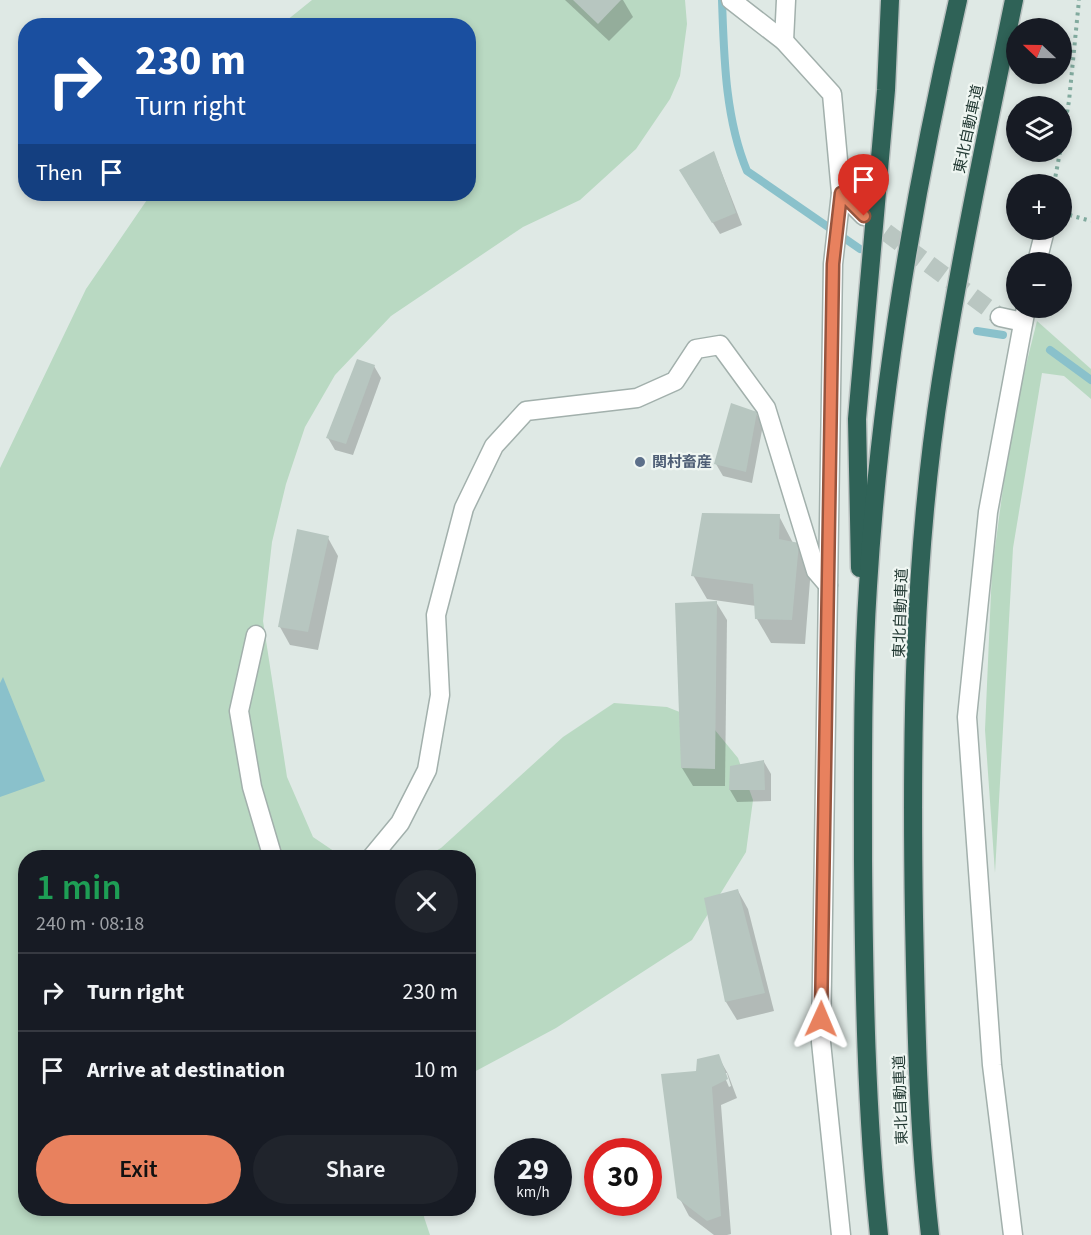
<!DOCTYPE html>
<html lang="en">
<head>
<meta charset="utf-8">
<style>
  :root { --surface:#171b24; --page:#20242c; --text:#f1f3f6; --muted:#9ea1a6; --line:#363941; --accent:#e8815e }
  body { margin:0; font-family:"Source Sans 3","Noto Sans JP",sans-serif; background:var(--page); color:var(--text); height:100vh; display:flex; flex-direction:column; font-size:22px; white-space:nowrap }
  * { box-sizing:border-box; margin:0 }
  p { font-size:20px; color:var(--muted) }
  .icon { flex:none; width:33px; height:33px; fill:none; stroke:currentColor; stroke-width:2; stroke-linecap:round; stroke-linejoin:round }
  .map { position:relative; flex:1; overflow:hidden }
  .side { position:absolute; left:18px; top:850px; width:458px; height:366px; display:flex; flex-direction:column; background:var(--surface); border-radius:24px; box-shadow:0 3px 9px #0003 }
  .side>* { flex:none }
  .banner { position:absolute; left:18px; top:18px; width:458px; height:183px; border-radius:24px; box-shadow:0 3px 9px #0003; background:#1a4fa0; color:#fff; overflow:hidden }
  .needle { width:39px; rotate:292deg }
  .tools { position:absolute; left:1006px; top:18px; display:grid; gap:12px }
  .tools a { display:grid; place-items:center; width:66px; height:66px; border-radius:50%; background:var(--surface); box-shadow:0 3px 9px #0003; font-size:30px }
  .speed { position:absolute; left:494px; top:1138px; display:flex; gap:12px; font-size:30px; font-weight:700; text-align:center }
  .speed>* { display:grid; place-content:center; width:78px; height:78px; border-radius:50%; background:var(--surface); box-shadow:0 3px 9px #0003; line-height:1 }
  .speed small { font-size:15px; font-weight:400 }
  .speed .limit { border:9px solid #d22; background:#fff; color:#111 }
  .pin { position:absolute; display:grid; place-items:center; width:51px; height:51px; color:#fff; margin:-62px -26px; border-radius:50% 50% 50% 0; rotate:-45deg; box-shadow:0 0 6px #0007 }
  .pin .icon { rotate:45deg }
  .me { position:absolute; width:66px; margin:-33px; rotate:1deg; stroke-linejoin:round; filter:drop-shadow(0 0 4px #0008) }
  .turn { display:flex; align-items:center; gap:21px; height:126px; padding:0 18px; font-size:27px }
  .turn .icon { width:78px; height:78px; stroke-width:2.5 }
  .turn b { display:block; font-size:42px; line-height:51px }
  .then { display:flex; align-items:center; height:57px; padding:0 18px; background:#0003; gap:12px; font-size:22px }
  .round { display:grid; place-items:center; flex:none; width:63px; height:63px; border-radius:32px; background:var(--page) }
  .summary { display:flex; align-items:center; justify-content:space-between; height:102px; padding:0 18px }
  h1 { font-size:36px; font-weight:600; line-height:45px; color:#1e9e55 }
  .action { display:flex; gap:12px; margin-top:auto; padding:12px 18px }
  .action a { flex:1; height:69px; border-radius:36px; background:var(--accent); color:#111; font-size:24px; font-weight:600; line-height:69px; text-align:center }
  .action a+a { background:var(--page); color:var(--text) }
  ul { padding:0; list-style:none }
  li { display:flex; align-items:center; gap:18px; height:78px; padding:0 18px; border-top:2px solid var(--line) }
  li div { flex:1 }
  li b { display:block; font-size:22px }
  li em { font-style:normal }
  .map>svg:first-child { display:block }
  .green { fill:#b9d9c2 }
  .water { fill:#8ac1cb }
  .shadow { fill:#0003; fill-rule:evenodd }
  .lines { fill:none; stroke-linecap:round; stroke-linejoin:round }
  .stream { stroke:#8ac1cb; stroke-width:8 }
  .building { fill:#b7c6c0 }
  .minor-tunnel { stroke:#b9c6c1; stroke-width:18; stroke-dasharray:18 9; stroke-linecap:butt }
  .minor-casing { stroke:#a2b0ac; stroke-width:21 }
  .highway-casing { stroke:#bcc3c2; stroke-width:21 }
  .path { stroke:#81aa9e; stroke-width:4; stroke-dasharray:3 4.5; stroke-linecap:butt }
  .minor { stroke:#fff; stroke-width:18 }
  .highway { stroke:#2f6257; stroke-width:18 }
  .route-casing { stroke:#97543d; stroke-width:15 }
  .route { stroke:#e8815e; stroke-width:10 }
  .service-dot { fill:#5c6f8a; stroke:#eff6f2; stroke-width:2 }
  .labels { text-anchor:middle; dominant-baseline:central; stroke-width:4.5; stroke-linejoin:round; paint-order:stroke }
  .street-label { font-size:15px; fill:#213832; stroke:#eff6f2 }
  .service-label { font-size:15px; font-weight:bold; fill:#4e5e75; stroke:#eff6f2; text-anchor:start }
</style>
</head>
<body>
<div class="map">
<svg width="1091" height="1235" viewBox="0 0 1091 1235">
  <rect width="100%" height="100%" fill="#dfe9e5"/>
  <!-- green -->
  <g class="green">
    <polygon points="312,0 685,0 687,24 680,76 670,99 636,149 580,200 523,227 391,316 335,375 305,427 286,484 272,542 263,621 287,777 313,837 344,858 26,858 26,1209 426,1209 424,1217 430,1235 0,1235 0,468 86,289 151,194 468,194 468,26 281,25"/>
    <polygon points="1037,321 1091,369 1091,399 1064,376 1042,373 1013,548 995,873 985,730 992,570 1012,421"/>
    <polygon points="614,703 667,707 710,724 738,758 753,800 746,852 692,940 556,1028 474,1072 468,1081 468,858 423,858 441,848 563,737"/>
  </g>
  <!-- water -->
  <polygon class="water" points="3,677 45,781 0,797 0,683"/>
  <!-- shadow -->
  <g class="shadow">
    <polygon points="565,0 623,0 633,17 609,41"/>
    <polygon points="714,153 742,225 720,234 687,182"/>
    <polygon points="374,366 381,378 353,455 335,450 328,438"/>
    <polygon points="756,413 763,425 752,483 723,476 716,464"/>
    <polygon points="779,516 793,543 798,544 811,568 805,644 771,643 757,619 756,606 707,599 693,575"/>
    <polygon points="328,538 338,556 318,650 290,645 280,627"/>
    <polygon points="716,602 727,620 725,786 693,786 682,768"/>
    <polygon points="764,762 771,774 771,801 737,802 730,790"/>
    <polygon points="738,891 748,909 774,1011 737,1020 726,1002"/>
    <path d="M718,1056L728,1074L737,1098L721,1105L731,1234L727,1235H714L689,1216L679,1197L697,1073ZM723,1073H727L731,1086L729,1087Z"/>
  </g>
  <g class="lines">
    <!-- stream -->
    <g class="stream">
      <path d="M722,0C724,56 725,118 747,171L860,249"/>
      <polyline points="977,331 1003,335"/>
      <polyline points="1050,350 1091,380"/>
    </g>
  </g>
  <!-- building -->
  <g class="building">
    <polygon points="573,0 621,0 598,24"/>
    <polygon points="714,151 736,213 712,223 679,170"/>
    <polygon points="357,359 375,365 346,444 326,438"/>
    <polygon points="731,403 757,412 746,472 714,464"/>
    <polygon points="702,513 780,514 779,539 799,543 792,620 755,619 753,584 691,576"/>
    <polygon points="297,529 329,536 308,632 278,627"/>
    <polygon points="717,601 715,769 681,768 675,603"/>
    <polygon points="764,760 765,790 729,790 730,766"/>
    <polygon points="738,889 765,993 725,1002 704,898"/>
    <polygon points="719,1054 728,1079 712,1087 721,1216 707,1221 677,1198 661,1074 696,1071 697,1059"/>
  </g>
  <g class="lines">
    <!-- minor-tunnel -->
    <polyline class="minor-tunnel" points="864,216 1000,317"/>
    <defs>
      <g id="minor">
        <polyline points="731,0 784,41 832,94 841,193 833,264 821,1042 841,1235"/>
        <polyline points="784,41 786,0"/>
        <polyline points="841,193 864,216"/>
        <polyline points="1037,262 1045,230"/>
        <polyline points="1000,317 1023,322"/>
        <polyline points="256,635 239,711 252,787 273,858"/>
        <polyline points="371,858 400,823 427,770 440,695 436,615 464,508 494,446 526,411 637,398 675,381 696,349 720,345 766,408 816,571 828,585"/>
        <polyline points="1013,1235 992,1065 967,717 988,512 1026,308"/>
      </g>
      <g id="highway">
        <polyline points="860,568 857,419 886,90 890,0"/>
        <path d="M879,1235C866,1110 864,986 863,861C863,770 862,677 868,586C880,389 914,192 958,0"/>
        <path d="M930,1235C918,1129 916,1023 914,917C911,739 913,557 941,380C961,253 988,126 1014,0"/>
      </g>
    </defs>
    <!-- minor casing -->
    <use href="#minor" class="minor-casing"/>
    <!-- highway casing -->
    <use href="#highway" class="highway-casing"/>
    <!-- path -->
    <g class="path">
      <polyline points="1062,142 1069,101 1079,0"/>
      <polyline points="1054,184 1060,152"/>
      <polyline points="1062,213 1091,221"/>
    </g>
    <!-- minor -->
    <use href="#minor" class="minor"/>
    <!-- highway -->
    <use href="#highway" class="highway"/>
  </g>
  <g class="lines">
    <defs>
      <polyline id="route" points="821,1019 833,264 841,193 864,216"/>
    </defs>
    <!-- route casing -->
    <use href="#route" class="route-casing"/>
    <!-- route -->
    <use href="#route" class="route"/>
  </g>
  <!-- markers -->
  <circle class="service-dot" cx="640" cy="462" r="6"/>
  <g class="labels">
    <!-- street labels -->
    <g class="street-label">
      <text transform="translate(969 129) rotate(-78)">東北自動車道</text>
      <text transform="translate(901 613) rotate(-88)">東北自動車道</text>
      <text transform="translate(901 1100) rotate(-92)">東北自動車道</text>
    </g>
    <!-- service labels -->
    <g class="service-label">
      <text x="652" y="462">関村畜産</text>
    </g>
  </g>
</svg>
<div class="tools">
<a><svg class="needle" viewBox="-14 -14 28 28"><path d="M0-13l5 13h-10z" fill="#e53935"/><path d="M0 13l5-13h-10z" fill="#9ea1a6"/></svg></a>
<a><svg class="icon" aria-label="layers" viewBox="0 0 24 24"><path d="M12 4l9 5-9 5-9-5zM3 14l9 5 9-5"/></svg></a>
<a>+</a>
<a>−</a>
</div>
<div class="speed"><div>29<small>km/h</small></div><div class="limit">30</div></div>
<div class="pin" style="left:864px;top:216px;background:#d93025"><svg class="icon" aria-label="arrive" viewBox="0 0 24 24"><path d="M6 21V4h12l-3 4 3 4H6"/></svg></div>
<svg class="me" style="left:821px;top:1019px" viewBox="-20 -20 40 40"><path d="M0-17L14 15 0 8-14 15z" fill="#e8815e" stroke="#fff" stroke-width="4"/></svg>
<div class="banner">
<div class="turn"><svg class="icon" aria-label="right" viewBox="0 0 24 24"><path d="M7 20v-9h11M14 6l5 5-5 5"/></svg><div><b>230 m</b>Turn right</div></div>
<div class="then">Then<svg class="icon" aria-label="arrive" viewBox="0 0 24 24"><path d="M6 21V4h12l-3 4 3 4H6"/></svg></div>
</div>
<section class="side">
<div class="summary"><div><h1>1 min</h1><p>240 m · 08:18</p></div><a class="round"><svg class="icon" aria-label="close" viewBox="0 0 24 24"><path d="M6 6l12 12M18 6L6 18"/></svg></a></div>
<ul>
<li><svg class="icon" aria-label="right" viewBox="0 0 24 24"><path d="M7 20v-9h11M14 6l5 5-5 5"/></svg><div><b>Turn right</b></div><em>230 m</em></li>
<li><svg class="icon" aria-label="arrive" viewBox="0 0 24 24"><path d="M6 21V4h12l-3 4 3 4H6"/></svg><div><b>Arrive at destination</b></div><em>10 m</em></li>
</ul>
<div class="action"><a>Exit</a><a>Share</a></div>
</section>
</div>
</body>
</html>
